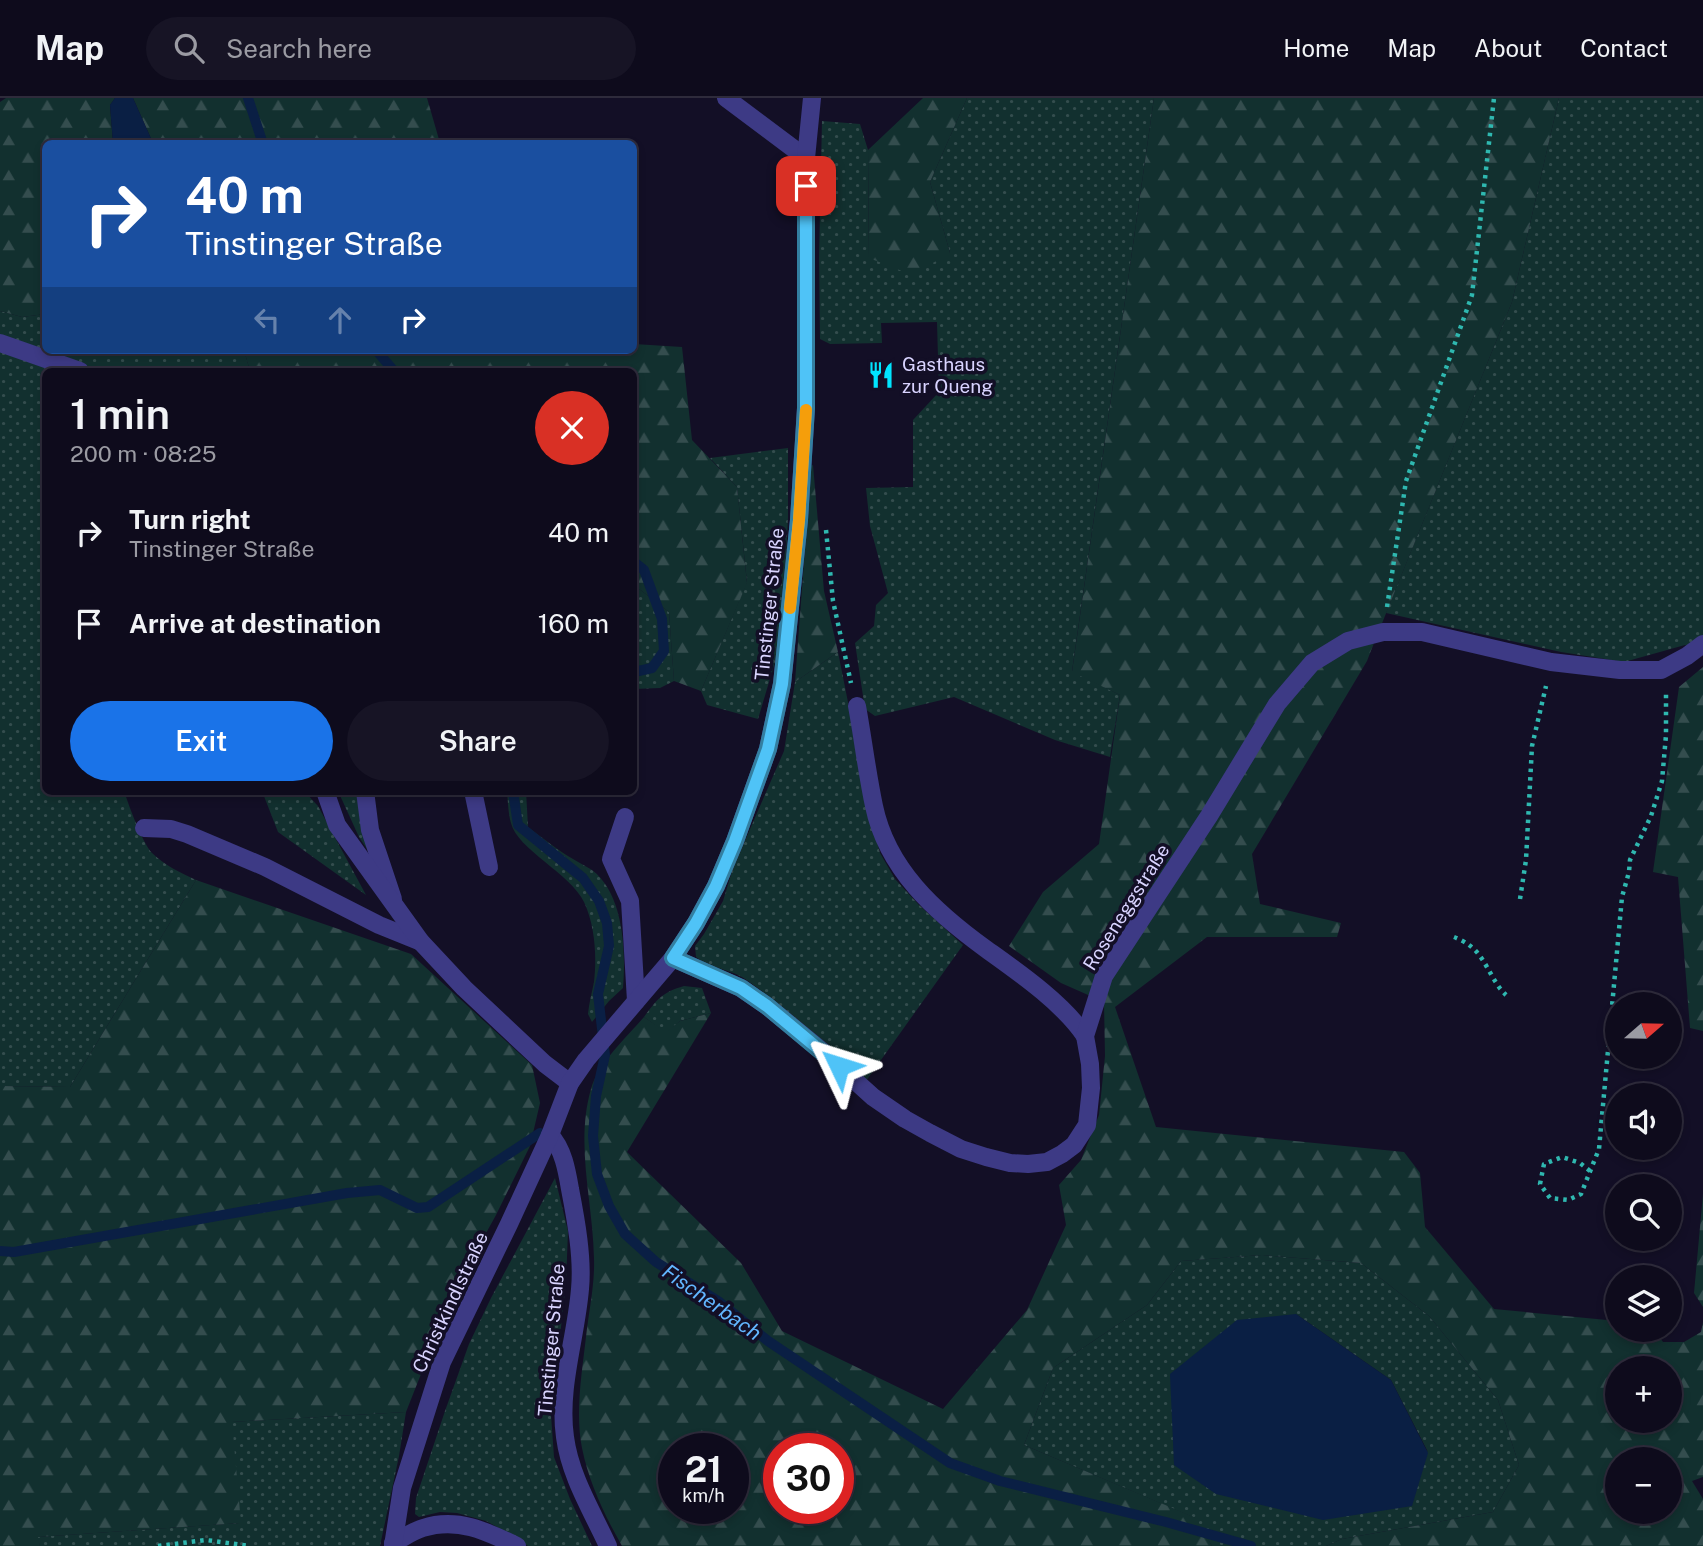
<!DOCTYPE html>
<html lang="en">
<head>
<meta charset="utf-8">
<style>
  :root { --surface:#0e0b1c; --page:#171425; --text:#f1f3f6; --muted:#9b9ba3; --line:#2e2b3b; --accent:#1a73e8 }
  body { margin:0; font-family:"Public Sans",sans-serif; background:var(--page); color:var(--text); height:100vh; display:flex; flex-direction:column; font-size:26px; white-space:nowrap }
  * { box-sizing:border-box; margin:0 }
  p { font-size:23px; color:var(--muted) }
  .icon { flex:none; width:38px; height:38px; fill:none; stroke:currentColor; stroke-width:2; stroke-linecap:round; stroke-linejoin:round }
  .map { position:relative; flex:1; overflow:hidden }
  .side { position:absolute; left:42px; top:270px; width:595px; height:427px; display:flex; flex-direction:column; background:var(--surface); border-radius:10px; box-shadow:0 4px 10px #0003,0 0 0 2px var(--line) }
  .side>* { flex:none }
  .banner { position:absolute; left:42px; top:42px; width:595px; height:214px; border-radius:10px; box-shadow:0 4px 10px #0003,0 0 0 2px var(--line); background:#1a4fa0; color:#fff; overflow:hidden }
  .needle { width:46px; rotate:70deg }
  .controls { position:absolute; left:1605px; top:894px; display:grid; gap:14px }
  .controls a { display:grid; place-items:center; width:77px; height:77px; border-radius:50%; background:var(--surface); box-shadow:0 4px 10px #0003,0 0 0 2px var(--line); font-size:35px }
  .speed { position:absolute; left:658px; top:1335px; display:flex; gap:14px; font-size:35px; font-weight:700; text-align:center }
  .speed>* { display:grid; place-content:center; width:91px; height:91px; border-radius:50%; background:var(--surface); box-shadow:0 4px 10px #0003,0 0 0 2px var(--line); line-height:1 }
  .speed small { font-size:18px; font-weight:400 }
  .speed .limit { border:10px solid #d22; background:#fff; color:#111 }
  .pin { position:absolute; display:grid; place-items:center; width:60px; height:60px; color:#fff; margin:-30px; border-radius:14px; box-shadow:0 4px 10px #0006 }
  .me { position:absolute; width:77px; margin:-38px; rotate:311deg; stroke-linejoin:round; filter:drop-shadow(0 0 5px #0008) }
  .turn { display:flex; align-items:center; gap:24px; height:147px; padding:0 28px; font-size:32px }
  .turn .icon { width:91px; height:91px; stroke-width:2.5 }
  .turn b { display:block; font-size:49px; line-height:60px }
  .lanes { display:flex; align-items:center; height:66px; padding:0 28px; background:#0003; justify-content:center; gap:35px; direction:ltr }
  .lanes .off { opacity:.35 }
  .round { display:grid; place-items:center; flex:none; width:74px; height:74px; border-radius:37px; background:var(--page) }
  .summary { display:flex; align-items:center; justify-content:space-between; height:119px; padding:0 28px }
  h1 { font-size:42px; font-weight:600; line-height:52px }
  .action { display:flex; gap:14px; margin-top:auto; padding:14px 28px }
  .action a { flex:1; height:80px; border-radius:42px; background:var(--accent); color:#fff; font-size:28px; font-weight:600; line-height:80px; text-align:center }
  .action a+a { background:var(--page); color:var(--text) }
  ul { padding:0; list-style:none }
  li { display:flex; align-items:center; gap:21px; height:91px; padding:0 28px }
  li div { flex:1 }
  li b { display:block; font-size:26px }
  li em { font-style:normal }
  header { display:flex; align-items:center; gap:42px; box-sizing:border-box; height:98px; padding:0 35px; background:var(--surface); border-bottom:2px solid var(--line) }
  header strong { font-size:33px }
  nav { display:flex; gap:38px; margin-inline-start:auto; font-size:24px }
  .search { width:490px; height:63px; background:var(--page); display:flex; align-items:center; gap:18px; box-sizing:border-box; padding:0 24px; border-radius:38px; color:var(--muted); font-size:26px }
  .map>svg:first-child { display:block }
  .grass { fill:url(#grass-dots); fill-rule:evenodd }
  .forest { fill:url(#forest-firs); fill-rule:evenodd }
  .water { fill:#0a1f44 }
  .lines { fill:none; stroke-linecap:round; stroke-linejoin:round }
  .stream { stroke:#0a1f44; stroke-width:10 }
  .path { stroke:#2fb8b0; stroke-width:4.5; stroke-dasharray:3.5 5; stroke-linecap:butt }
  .lane { stroke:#3d3a85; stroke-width:18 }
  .street { stroke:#3d3a85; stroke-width:18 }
  .route-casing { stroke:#337fa1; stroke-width:18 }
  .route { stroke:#4fc3f7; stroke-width:12 }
  .slow { stroke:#f59e0b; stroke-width:12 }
  .labels { text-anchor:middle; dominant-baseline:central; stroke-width:7; stroke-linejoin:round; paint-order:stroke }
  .poi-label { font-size:19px; fill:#d9d4ff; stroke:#130f26; text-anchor:start }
  .street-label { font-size:19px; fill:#d9d4ff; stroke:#130f26 }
  .water-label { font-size:21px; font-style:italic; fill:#62b6ff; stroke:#130f26 }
</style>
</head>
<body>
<header>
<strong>Map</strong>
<div class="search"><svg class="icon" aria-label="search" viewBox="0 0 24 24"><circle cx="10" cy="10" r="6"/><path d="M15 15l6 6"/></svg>Search here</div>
<nav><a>Home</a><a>Map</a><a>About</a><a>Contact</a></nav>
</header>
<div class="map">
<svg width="1703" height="1448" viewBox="0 0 1703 1448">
  <defs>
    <pattern id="grass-dots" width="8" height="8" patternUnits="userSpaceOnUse" patternTransform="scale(1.75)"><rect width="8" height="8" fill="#12302f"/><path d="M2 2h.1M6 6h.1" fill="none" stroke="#344d4e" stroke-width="1.8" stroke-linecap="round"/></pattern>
    <pattern id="forest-firs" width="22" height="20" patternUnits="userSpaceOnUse" patternTransform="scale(1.75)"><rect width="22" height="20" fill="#12302f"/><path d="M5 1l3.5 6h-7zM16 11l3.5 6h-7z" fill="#344d4e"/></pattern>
  </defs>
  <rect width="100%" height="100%" fill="#130f26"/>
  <!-- grass -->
  <g class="grass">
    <polygon points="967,0 1154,0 1072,573 1120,597 1110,659 1055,642 954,599 875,618 865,611 855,545 874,528 876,507 888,495 870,428 866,390 913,389 913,322 939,294 937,224 881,225 882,245 830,246 820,241 819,160 822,23 860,26 868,52 869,160 950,155 930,84"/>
    <polygon points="1559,0 1703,0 1703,557 1685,547 1624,564 1561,554 1386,515 1512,204"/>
    <path d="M0,213L22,219L45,216L46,252H244L250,273H46V693H124C129,708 142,744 152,755C164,767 181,775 196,782L70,989L0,988Z"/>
    <polygon points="788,350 788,419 785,484 778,554 758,621 707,607 701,593 747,484 737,389 710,360"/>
    <polygon points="634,487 669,514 674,583 660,590 634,591 634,535 639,513 634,504"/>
    <path d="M838,554L872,725L880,755L895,781L919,807L963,847L866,983C827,948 789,911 745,881C731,871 710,871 696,859L695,848L704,836L723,803L733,770L784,653L795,584Z"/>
    <polygon points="262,693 304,693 318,708 366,797 278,734"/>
    <polygon points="338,693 357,693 369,754 359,739"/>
    <path d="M507,693H526L528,729C543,740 557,752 573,761C579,765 586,768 592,772C624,796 626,854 623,890L609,903L592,924L588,916C589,905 592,894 594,884C597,859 595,827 584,804C571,776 517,751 511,725C508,715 508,703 507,693Z"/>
    <path d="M684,888L702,890L711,915L680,923L666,935L644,919C657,901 663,894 684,888Z"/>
    <polygon points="555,1080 568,1133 566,1185 551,1317 554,1359 570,1401 592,1448 528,1448 512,1437 486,1423 457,1415 440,1414 419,1419 415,1416 416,1400 445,1313 469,1246 491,1200"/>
    <path d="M1262,1157L1361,1165L1429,1218L1498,1302L1519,1367L1493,1414L1342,1441L1326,1448H1212L1195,1420L1024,1347L1053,1270L1147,1207L1181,1163ZM1296,1216L1391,1282L1428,1354Z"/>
    <polygon points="406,1314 399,1358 380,1448 40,1448 37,1439 240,1425 231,1324"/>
  </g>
  <!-- forest -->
  <g class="forest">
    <polygon points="6,0 115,0 110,7 113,45 46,46 45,216 22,219 0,213 0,4"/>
    <polygon points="133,0 427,0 440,45 153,45"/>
    <polygon points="923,0 967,0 930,84 950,155 912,177 869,160 868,52"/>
    <path d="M1154,0H1559L1512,204L1372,550L1367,563L1252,756L1260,806L1341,825L1337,839H1207L1115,909L1156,1029L1404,1054L1420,1075L1425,1129L1494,1211L1617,1223V1232H1654L1663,1244H1684L1701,1234L1703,1224V1379L1692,1383L1703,1401V1448H1326L1342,1441L1493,1414L1519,1367L1498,1302L1429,1218L1361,1165L1262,1157L1181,1163L1147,1207L1053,1270L1024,1347L1196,1420L1212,1448H622C605,1418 589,1385 582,1350C575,1315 582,1274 586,1239C589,1212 595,1186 594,1160C593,1104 575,1046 591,991C598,965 627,939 644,919L666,934L680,923L711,915L627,1054L741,1165L782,1233L943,1311L1027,1212L1066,1127L1059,1087L1081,1062L1099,1017L1105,958L1104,904L1061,885L1009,848L1043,794L1099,746L1120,597L1072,574ZM1617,1270H1670V1323H1617ZM674,1351H733V1410H674ZM779,1351H838V1410H779ZM1617,1362H1670V1414H1617Z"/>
    <polygon points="634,246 682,249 692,342 737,389 747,485 701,593 674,583 669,514 634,487 634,273 250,273 244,252 634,252"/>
    <polygon points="813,367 824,493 838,554 795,584 806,437 808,369"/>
    <polygon points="1703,569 1703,933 1690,930 1678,779 1653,774 1679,589"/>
    <polygon points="196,782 411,856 532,967 540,1005 530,1048 496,1117 453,1195 406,1314 232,1324 241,1425 38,1439 40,1448 0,1448 0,988 70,989"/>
    <polygon points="1703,1096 1703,1209 1694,1195"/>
  </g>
  <!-- water -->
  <g class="water">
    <polygon points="115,0 133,0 153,45 113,45 110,7"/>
    <polygon points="1296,1216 1391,1282 1428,1355 1412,1408 1323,1422 1216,1396 1174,1367 1170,1276 1237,1222"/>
  </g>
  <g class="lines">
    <!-- stream -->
    <g class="stream">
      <polyline points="248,0 263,46"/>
      <polyline points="376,252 394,273"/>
      <polyline points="634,464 644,472 662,521 664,553 652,570 634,574"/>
      <polyline points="513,693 518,727 583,780 599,803 607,825 609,848 598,896 605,957 596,998 593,1038 597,1076 609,1108 625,1136 656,1164 718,1203 768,1243 950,1365 1000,1383 1166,1424 1251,1448"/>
      <polyline points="0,1153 14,1154 347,1095 380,1092 417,1110 428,1109 540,1035"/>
    </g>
    <!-- path -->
    <g class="path">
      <polyline points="826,432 833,503 851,585"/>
      <polyline points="1387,509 1406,383 1472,197 1494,0"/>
      <polyline points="1520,801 1526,762 1532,648 1546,588"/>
      <path d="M1454,839C1459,841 1465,844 1469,847C1486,859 1491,883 1506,897"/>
      <polyline points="1590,1073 1580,1065 1562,1059 1544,1066 1540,1086 1550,1100 1568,1102 1581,1096 1599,1051 1622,799 1629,774 1630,762 1651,718 1662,683 1666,637 1666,596"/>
      <polyline points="158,1448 206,1442 250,1448"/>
    </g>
    <!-- lane -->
    <g class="lane">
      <polyline points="726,0 806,60"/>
      <polyline points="365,693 370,732 393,801"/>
      <polyline points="473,693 489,769"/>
      <polyline points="144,730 171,731 187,736 265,769 379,827 421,844"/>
    </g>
    <!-- street -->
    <g class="street">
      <polyline points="0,245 80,273"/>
      <path d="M857,608C863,641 867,675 874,708C887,771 935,814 986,851C1018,874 1063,905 1085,938"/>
      <polyline points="325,693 337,727 421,844 464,890 545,966 570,985"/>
      <polyline points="625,719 611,761 630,803 636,903"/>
      <polyline points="673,860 741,890 767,908 822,953 873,999 905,1021 930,1035 961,1051 986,1059 1010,1065 1028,1066 1047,1064 1062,1056 1074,1047 1087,1027 1091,990 1090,966 1085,938 1104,878 1209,718 1277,606 1312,565 1348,543 1383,534 1422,534 1551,564 1620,572 1661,572 1687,558 1703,546"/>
      <path d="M550,1037C563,1050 567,1073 570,1091C576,1122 583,1160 580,1191C576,1240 558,1290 565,1339C570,1378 592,1413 608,1448"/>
      <path d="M393,1445C403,1440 413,1433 423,1430C457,1419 486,1433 517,1448"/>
      <polyline points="393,1448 402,1390 442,1264 509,1126 550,1037 570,985 586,962 673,860 696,825 716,788 735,743 768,651 782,586 799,422 806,310 806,60 812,0"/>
    </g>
  </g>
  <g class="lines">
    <defs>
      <polyline id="route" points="806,88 806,310 799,422 782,586 768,651 735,743 716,788 696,825 673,860 741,890 767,908 839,968"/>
    </defs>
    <!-- route casing -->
    <use href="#route" class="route-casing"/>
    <!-- route -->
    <use href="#route" class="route"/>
    <!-- slow -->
    <polyline class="slow" points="790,510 799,422 806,312"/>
  </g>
  <!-- icons -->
  <defs>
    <symbol id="restaurant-bare" viewBox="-9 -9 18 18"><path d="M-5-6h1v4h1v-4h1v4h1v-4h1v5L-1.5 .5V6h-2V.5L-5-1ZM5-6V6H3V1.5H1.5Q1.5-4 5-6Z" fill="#00e5ff" stroke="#130f26" stroke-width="2.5" paint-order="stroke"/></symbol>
  </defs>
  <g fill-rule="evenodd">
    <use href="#restaurant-bare" x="862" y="258" width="38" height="38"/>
  </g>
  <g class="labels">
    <!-- poi labels -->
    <g class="poi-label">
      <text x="902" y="266">Gasthaus<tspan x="902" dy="22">zur Queng</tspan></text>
    </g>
    <!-- street labels -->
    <g class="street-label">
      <text transform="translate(769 506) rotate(-84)">Tinstinger Straße</text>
      <text transform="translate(1126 809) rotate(-58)">Roseneggstraße</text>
      <text transform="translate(450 1204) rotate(-65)">Christkindlstraße</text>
      <text transform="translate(551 1242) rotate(-85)">Tinstinger Straße</text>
    </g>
    <!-- water labels -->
    <g class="water-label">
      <text transform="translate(712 1204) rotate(35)">Fischerbach</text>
    </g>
  </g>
</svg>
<div class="controls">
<a><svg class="needle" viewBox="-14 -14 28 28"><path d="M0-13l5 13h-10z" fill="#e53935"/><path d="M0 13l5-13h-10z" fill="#9b9ba3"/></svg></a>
<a><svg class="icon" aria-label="sound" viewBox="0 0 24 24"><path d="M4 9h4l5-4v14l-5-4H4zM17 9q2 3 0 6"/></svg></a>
<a><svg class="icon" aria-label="search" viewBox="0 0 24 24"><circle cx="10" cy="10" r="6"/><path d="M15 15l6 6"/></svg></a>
<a><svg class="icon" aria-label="layers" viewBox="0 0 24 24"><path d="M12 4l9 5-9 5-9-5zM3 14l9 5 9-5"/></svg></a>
<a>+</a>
<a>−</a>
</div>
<div class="speed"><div>21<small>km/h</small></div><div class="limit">30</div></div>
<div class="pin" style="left:806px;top:88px;background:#d93025"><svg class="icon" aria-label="arrive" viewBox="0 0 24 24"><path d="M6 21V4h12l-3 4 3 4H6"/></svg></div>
<svg class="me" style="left:839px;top:968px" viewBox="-20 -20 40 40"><path d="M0-17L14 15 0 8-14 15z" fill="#4fc3f7" stroke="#fff" stroke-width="4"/></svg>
<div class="banner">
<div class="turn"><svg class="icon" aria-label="right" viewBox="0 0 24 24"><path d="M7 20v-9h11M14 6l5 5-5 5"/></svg><div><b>40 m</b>Tinstinger Straße</div></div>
<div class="lanes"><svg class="icon off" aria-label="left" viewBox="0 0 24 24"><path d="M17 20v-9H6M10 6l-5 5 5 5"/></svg><svg class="icon off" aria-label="ahead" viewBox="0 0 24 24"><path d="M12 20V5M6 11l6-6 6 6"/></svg><svg class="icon" aria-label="right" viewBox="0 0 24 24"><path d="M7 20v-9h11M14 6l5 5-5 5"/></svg></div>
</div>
<section class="side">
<div class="summary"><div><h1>1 min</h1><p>200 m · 08:25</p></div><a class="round" style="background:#d93025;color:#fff"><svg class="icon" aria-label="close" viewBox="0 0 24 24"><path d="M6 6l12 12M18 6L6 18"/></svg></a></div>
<ul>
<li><svg class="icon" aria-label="right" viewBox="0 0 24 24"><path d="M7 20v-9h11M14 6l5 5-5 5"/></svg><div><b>Turn right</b><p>Tinstinger Straße</p></div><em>40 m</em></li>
<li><svg class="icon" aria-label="arrive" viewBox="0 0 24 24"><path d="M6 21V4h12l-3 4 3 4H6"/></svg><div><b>Arrive at destination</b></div><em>160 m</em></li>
</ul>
<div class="action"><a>Exit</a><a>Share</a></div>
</section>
</div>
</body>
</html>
